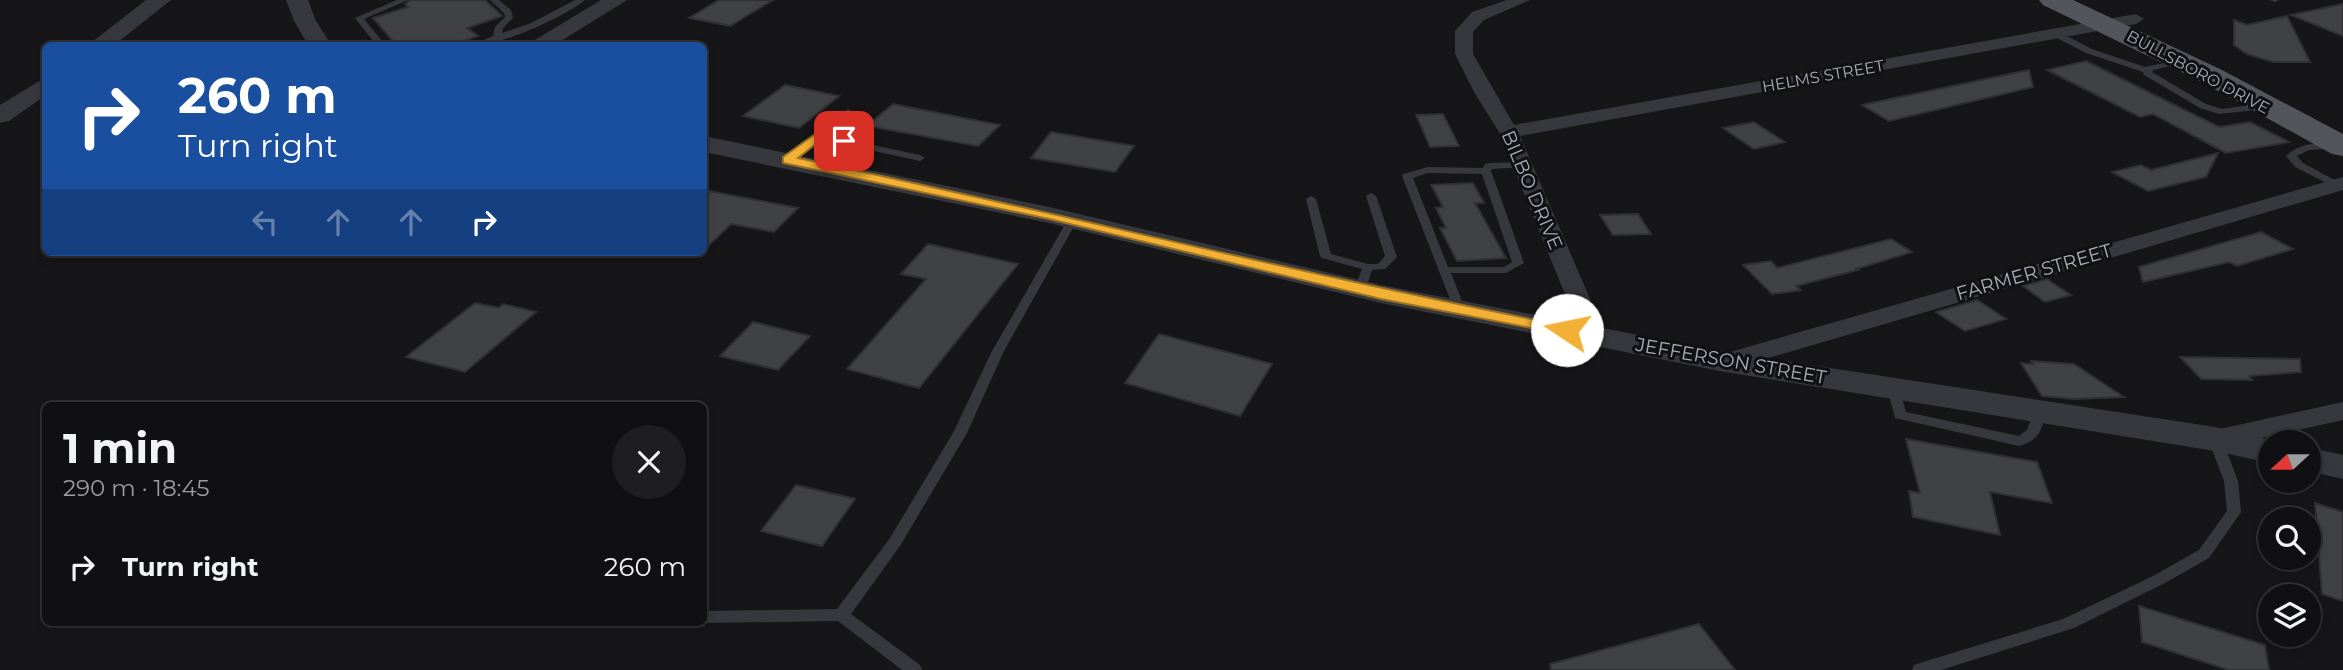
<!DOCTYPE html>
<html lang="en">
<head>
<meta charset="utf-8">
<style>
  :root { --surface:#101012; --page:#1e1e20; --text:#f1f3f6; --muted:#9c9d9f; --line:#303032 }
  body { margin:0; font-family:Montserrat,sans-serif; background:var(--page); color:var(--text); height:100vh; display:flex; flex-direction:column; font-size:26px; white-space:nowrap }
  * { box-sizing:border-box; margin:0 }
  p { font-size:23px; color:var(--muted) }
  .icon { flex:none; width:38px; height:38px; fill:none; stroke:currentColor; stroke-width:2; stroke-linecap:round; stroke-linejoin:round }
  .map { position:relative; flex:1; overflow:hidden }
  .sheet { position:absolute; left:42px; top:402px; width:665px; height:224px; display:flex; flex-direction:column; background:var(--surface); border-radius:10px; box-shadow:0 4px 10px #0003,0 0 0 2px var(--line) }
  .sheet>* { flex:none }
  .hud { position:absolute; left:42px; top:42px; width:665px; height:214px; border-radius:10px; box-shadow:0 4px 10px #0003,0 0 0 2px var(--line); background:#1a4fa0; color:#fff; overflow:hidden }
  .needle { width:46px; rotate:249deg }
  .buttons { position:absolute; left:2258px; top:430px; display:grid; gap:14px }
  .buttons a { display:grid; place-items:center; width:63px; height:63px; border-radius:50%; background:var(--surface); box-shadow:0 4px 10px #0003,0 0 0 2px var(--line); font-size:35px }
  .pin { position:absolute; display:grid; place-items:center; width:60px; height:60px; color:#fff; margin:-30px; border-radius:14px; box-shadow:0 4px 10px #0006 }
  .me { position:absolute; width:77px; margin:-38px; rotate:281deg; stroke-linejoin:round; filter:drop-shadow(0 0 5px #0008) }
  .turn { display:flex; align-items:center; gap:24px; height:147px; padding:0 21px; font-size:32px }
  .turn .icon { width:91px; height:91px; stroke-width:2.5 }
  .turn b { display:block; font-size:49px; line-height:60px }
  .lanes { display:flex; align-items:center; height:66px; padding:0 21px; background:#0003; justify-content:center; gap:35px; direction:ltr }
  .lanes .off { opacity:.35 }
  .round { display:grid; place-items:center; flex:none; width:74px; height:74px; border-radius:37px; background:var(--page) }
  .summary { display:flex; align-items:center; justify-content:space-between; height:119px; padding:0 21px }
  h1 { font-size:42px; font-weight:700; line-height:52px }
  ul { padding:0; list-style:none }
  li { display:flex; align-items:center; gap:21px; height:91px; padding:0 21px }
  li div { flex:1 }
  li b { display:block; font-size:26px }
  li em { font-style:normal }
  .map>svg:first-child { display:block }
  .building { fill:#404145; stroke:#303034; stroke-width:2 }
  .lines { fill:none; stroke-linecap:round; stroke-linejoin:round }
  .service { fill:#37383d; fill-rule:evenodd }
  .minor { fill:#37383d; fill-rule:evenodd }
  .tertiary { fill:#37383d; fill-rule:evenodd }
  .primary { fill:#53555c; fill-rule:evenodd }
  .route { fill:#f2b134; stroke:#9d7322; stroke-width:2 }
  .labels { text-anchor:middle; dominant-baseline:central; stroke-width:6; stroke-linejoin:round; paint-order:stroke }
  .far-street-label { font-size:16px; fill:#a8adb8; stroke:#111113 }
  .street-label { font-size:19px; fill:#a8adb8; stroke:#111113 }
</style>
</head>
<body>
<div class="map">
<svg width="2343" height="670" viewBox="0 0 2343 670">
  <rect width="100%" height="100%" fill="#161618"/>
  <!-- building -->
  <g class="building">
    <polygon points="410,0 485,0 502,16 467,28 478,36 448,46 397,46 373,18 408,7 405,4"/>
    <polygon points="719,0 773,0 730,26 689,18"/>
    <polygon points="2343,4 2343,36 2291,15"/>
    <polygon points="2287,16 2310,62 2273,62 2247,54 2234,45 2234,20 2247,25"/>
    <polygon points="2086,61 2219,127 2250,122 2289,142 2226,153 2153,114 2140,117 2047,70"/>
    <polygon points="2029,70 2033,87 1889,121 1862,105"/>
    <polygon points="785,85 839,96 799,128 743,116"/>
    <polygon points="893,104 1000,125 978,146 867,126"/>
    <polygon points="1443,114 1459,146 1430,147 1416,115"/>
    <polygon points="1754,122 1766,130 1785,142 1754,149 1723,128"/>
    <polygon points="1051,132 1134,146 1115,172 1031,158"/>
    <polygon points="2218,153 2206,177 2148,191 2112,172 2141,165 2151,170"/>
    <polygon points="1473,183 1484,203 1475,203 1506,258 1457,261 1440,228 1446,228 1436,208 1443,207 1431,185"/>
    <polygon points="704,190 798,208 774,232 731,224 704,250"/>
    <polygon points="1638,214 1651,234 1613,235 1600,215"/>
    <polygon points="2261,232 2293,249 2237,266 2229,262 2143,282 2139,267"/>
    <polygon points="1891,239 1912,252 1856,269 1858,270 1796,286 1801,290 1772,294 1743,265 1771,261 1777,268"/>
    <polygon points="928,244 1018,264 919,388 847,369 926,279 901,274"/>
    <polygon points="2047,279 2071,295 2045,302 2023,286"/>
    <polygon points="1977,300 2006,319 1965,331 1936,312"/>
    <polygon points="475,303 499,308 503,304 536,312 465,372 406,357"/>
    <polygon points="753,322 810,336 778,370 720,356"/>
    <polygon points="1159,334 1272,364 1240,416 1125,383"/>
    <polygon points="2180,357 2300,359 2301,372 2249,376 2252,380 2201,379"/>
    <polygon points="2031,361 2074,364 2124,397 2074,399 2042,396 2021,363 2033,364"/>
    <polygon points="1906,439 2037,462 2052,503 1990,492 2000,535 1913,517 1909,491 1920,493"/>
    <polygon points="796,485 855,499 822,546 761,531"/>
    <polygon points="2315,503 2343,512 2343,601 2322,594"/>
    <polygon points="2139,606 2265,645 2269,670 2229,670 2142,642"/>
    <polygon points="1699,624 1735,670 1551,670 1550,664"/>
  </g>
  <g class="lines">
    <!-- service -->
    <g class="service">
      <polygon points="397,0 408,0 364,19 386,46 377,46 355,18"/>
      <path d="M490,0H499L511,10L513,18L503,28L502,33L531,23L575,0H585C561,19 500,46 470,46L493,36L495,27L505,17L504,13Z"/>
      <polygon points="2269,0 2279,0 2275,2"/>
      <polygon points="2053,32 2059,32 2092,49 2145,67 2183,59 2183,63 2153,70 2152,72 2206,104 2222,109 2264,103 2269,106 2264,109 2219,114 2200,108 2144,75 2143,72 2086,53 2053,36"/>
      <polygon points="848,109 853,112 851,114 825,135 920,155 925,158 920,161 819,139 791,162 783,162 783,158"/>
      <path d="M2343,142V148L2309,150L2297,156L2303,163L2340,183L2341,185L2336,188L2295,167L2286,156C2301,141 2323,143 2343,142Z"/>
      <path d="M1521,162L1525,163V167L1492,169L1491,171L1524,263L1506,273H1451L1465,309L1463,312H1455L1402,176L1403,174L1428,167L1483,168L1485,164L1489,163ZM1428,173L1482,174L1512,262L1504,267H1448L1413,178Z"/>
      <polygon points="1371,193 1376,196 1397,257 1385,269 1372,270 1366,289 1360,293 1354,289 1362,269 1322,258 1320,256 1306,199 1311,196 1316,199 1331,254 1368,264 1378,264 1385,256 1366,196"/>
      <polygon points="1072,218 1077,221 1004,351 967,433 900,546 851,614 920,665 922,670 902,670 838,621 704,623 704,611 837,609 890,538 953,433 992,351 1067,221"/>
      <path d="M1893,384L1899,388L1906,412L2019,436L2027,430L2035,408H2045L2047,411C2041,430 2040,440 2019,446L1895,418L1887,388Z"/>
      <polygon points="2215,434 2220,436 2222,439 2238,481 2241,512 2209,558 2163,584 2074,628 1941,670 1912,670 1914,665 1920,663 2063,619 2153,576 2199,550 2227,511 2224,481 2208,439 2210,436"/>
    </g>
    <!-- minor -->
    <g class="minor">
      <polygon points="1507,0 1530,0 1484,20 1473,32 1473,54 1514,125 2136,14 2144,19 2136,24 1520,136 1606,336 1603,341 1585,341 1582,336 1499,132 1474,92 1455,54 1455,31 1472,12"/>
      <polygon points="2343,177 2343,190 1734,368 1716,368 1712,362 1716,356"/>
      <polygon points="2343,402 2343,420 2215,448 2205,445 2201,439 2205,433 2215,430"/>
    </g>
    <!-- tertiary -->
    <g class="tertiary">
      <polygon points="146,0 171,0 113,46 87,46"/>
      <polygon points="286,0 308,0 316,21 332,46 309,46 294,21"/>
      <polygon points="601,0 627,0 553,46 525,46"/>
      <polygon points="46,77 46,95 9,121 0,123 0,105"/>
      <polygon points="704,136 1049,207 1381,285 1725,352 2215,427 2283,443 2270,443 2270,463 2215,451 1725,372 1381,303 1049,223 704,152"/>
      <polygon points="2308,447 2343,455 2343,479 2308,471"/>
    </g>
    <!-- primary -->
    <polygon class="primary" points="2039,0 2073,0 2222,70 2343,134 2343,156 2332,154 2202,82 2043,5"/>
  </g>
  <!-- route -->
  <path class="route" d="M818,132L850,141L844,145L821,140L798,158C1055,212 1309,276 1567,326L1575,330L1567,335L1381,299L1049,219L783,163V157Z"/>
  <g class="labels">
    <!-- far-street labels -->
    <g class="far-street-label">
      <text transform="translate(2198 72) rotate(28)">BULLSBORO DRIVE</text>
      <text transform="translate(1823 76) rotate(-10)">HELMS STREET</text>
    </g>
    <!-- street labels -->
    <g class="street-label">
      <text transform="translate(1532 190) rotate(67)">BILBO DRIVE</text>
      <text transform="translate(2034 272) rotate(-16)">FARMER STREET</text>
      <text transform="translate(1731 361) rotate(10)">JEFFERSON STREET</text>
    </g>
  </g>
</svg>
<div class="buttons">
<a><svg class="needle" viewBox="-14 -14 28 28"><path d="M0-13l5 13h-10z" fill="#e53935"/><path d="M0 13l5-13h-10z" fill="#9c9d9f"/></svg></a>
<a><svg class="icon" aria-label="search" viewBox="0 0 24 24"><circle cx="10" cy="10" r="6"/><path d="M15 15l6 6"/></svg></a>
<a><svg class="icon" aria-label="layers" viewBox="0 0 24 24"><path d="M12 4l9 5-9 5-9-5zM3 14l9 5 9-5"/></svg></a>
</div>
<div class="pin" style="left:844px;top:141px;background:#d93025"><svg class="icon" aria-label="arrive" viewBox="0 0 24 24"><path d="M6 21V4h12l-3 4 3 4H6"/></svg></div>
<svg class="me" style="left:1567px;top:330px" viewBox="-20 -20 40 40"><circle r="19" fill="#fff"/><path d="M0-13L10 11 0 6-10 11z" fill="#f2b134"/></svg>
<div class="hud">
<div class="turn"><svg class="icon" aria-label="right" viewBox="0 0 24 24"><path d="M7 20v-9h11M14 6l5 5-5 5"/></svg><div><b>260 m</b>Turn right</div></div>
<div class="lanes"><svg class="icon off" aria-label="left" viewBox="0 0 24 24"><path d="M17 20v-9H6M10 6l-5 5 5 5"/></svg><svg class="icon off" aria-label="ahead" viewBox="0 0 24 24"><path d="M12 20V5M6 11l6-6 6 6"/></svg><svg class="icon off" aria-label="ahead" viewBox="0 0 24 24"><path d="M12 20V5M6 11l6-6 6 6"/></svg><svg class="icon" aria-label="right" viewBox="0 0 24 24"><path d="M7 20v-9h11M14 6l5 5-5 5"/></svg></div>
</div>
<section class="sheet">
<div class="summary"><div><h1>1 min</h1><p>290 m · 18:45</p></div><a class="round"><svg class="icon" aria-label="close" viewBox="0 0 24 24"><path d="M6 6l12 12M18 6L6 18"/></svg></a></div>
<ul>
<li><svg class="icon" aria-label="right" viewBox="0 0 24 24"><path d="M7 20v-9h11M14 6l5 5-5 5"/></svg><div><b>Turn right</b></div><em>260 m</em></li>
</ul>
</section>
</div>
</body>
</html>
